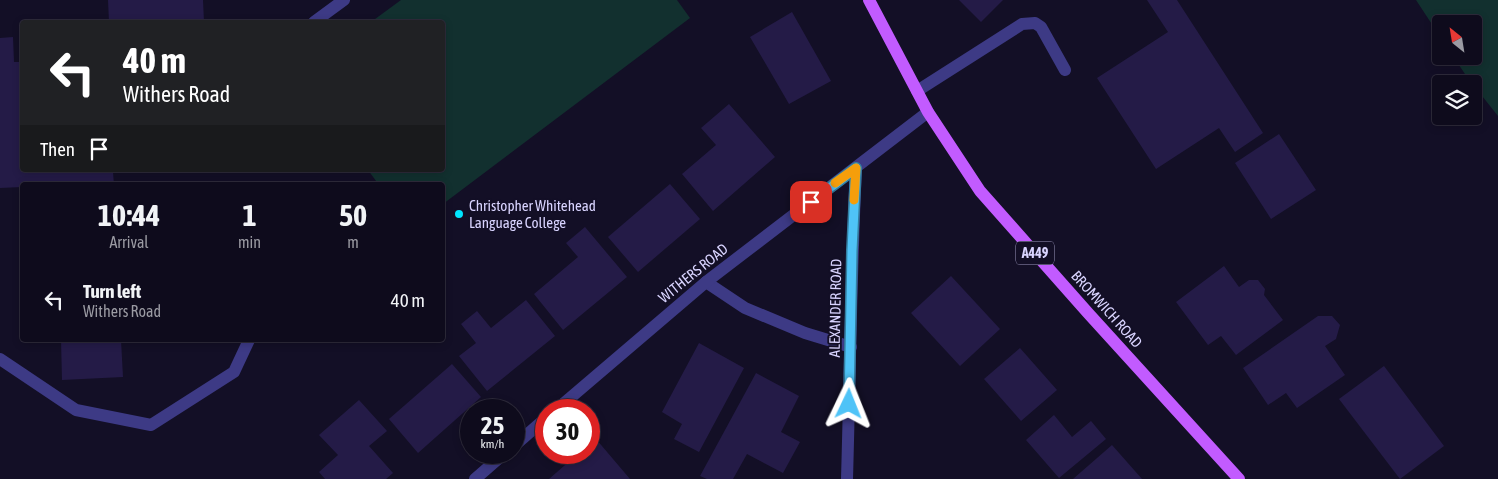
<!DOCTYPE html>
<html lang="en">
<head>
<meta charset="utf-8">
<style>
  :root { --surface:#0e0b1c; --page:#1c1929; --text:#f1f3f6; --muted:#9b9ba3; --line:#2e2b3b }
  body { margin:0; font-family:"Asap Condensed",sans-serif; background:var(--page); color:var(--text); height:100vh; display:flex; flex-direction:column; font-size:19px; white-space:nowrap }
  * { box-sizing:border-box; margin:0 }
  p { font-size:16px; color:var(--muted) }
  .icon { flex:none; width:28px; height:28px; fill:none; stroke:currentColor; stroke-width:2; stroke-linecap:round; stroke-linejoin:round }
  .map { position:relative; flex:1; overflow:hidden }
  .drawer { position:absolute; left:20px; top:182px; width:425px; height:160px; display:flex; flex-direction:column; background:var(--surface); border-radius:5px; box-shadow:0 2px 8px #0003,0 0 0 1px var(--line) }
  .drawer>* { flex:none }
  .hud { position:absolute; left:20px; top:20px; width:425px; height:152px; border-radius:5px; box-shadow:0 2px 8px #0003,0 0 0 1px var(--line); background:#202124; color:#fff; overflow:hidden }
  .needle { width:32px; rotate:330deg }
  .controls { position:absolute; left:1432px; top:15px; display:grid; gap:10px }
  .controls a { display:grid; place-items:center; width:50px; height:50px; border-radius:5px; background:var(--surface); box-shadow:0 2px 8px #0003,0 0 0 1px var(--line); font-size:25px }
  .speed { position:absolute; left:460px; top:399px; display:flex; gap:10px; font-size:25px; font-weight:700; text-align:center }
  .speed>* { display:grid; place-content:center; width:65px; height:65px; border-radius:50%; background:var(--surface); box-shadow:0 2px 8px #0003,0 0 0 1px var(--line); line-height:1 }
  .speed small { font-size:12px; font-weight:400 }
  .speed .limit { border:8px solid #d22; background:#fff; color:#111 }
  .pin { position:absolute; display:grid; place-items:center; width:42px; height:42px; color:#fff; margin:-21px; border-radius:10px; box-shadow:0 2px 8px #0006 }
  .me { position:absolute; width:55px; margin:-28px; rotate:2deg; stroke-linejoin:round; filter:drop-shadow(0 0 4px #0008) }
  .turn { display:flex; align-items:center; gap:18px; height:105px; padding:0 20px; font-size:22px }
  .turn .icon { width:65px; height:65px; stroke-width:2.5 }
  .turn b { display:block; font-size:35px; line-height:42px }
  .then { display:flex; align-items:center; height:48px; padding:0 20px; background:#0003; gap:10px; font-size:19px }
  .eta { display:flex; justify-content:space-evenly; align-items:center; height:85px; text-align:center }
  .eta b { font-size:30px; font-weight:700; line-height:35px }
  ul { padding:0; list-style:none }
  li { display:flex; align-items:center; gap:15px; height:65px; padding:0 20px }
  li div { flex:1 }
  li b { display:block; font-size:19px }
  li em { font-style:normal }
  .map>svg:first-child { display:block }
  .green { fill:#12302f }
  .building { fill:#241b47 }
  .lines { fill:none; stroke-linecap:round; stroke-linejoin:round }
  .service { stroke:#3d3a85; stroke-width:12 }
  .minor { stroke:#3d3a85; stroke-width:12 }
  .primary { stroke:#c25bff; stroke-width:12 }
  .route-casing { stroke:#337fa1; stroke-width:12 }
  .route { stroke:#4fc3f7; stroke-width:9 }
  .slow { stroke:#f59e0b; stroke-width:9 }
  .poi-dot { fill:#00e5ff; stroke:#130f26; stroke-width:2 }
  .labels { text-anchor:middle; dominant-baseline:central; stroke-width:4; stroke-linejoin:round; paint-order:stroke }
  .shield { fill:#130f26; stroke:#9e99be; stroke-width:1 }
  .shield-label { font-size:14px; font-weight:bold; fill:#d9d4ff }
  .poi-label { font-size:15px; fill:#d9d4ff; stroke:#130f26; text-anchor:start }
  .street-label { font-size:15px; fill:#d9d4ff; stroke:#130f26 }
</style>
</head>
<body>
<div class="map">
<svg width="1498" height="479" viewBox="0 0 1498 479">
  <rect width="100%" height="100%" fill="#130f26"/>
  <!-- green -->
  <g class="green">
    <polygon points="401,0 677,0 690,18 443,204 442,185 379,185 368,170 442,170 442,22 371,22"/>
    <polygon points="1416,0 1498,0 1498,116 1467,77 1453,56 1474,56 1474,24 1441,24 1441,38"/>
  </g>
  <!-- building -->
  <g class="building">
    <polygon points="108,0 203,0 204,22 109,22"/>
    <polygon points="959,0 1003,0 981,22"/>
    <polygon points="1147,0 1177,0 1263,133 1235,152 1219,128 1156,169 1097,78 1168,32"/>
    <polygon points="792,12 831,81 789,104 750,37"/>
    <polygon points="13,37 14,62 22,62 22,170 120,170 120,172 113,172 114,185 22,185 22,187 0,188 0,38"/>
    <polygon points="729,104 775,157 713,211 682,174 716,145 701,128"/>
    <polygon points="1279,134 1316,190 1271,219 1235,163"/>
    <polygon points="670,184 700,219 638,272 608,237"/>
    <polygon points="585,227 627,277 563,330 534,294 578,257 566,243"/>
    <polygon points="1224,266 1239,287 1249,280 1258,280 1265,289 1264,295 1283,320 1236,355 1221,336 1208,345 1176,302"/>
    <polygon points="951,276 1000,329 960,366 911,313"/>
    <polygon points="526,300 555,336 487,391 459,356 476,343 461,324 477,311 491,328"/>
    <polygon points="1318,316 1332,316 1340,325 1336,339 1325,346 1345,375 1297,408 1286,393 1268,405 1243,368"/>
    <polygon points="61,340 121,340 123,377 62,380"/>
    <polygon points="699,343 744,368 699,452 674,439 682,424 662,412"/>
    <polygon points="1020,348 1057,390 1021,421 984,379"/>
    <polygon points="452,364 481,397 418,453 389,419"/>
    <polygon points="1384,366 1444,446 1400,479 1339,399"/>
    <polygon points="756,373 799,396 781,432 800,442 783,473 747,454 733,479 707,479 700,476"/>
    <polygon points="359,400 387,431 369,446 393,473 386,479 325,479 319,472 338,455 319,435"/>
    <polygon points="1054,415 1072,437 1091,421 1106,439 1059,478 1026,440"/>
    <polygon points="596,439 630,479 549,479 580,452 589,452 589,445"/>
    <polygon points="1112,445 1142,479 1073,479"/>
  </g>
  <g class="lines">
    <!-- service -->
    <g class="service">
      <polyline points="314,22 344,0"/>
      <polyline points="917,91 1022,24 1035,23 1041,27 1065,70"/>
      <polyline points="0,359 76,410 151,425 234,372 249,340"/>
    </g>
    <!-- minor -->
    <g class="minor">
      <polyline points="706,282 745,308 805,333 851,347"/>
      <polyline points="556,410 706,282 928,112"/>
      <polyline points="514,446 546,418"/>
      <polyline points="475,479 506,452"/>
      <path d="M847,479C850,375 851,271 856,168"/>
    </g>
    <!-- primary -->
    <polyline class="primary" points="869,0 928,112 980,191 1088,313 1239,479"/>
  </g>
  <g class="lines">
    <defs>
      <polyline id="route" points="811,202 856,168 852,250 849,404"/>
    </defs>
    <!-- route casing -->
    <use href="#route" class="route-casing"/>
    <!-- route -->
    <use href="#route" class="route"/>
    <!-- slow -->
    <polyline class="slow" points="835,183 856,168 854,200"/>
  </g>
  <!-- markers -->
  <circle class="poi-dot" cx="459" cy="214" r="5"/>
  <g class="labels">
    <!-- shield labels -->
    <rect class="shield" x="1016" y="241.5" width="38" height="23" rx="4"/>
    <g class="shield-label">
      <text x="1035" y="253">A449</text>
    </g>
    <!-- poi labels -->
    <g class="poi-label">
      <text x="469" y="205">Christopher Whitehead<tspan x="469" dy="17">Language College</tspan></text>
    </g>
    <!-- street labels -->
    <g class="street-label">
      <text transform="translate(693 273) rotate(-39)">WITHERS ROAD</text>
      <text transform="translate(835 308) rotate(-89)">ALEXANDER ROAD</text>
      <text transform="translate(1107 309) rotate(48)">BROMWICH ROAD</text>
    </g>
  </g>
</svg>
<div class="controls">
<a><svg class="needle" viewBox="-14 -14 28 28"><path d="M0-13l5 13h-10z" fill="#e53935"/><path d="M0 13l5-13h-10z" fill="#9b9ba3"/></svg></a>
<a><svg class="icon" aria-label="layers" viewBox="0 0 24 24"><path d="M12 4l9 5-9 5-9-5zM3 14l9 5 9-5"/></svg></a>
</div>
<div class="speed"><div>25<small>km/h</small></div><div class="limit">30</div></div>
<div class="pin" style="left:811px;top:202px;background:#d93025"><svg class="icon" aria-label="arrive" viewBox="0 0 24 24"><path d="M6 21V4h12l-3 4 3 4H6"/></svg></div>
<svg class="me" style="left:849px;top:404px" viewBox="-20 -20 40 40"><path d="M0-17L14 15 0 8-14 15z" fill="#4fc3f7" stroke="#fff" stroke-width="4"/></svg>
<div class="hud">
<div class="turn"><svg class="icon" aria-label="left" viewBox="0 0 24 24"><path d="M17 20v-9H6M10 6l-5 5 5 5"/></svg><div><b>40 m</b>Withers Road</div></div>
<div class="then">Then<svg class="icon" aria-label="arrive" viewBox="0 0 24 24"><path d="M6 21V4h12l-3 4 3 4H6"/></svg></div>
</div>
<section class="drawer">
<div class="eta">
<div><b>10:44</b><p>Arrival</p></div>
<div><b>1</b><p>min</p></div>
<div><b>50</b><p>m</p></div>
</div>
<ul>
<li><svg class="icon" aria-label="left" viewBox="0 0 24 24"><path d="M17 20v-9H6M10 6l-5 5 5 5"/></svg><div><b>Turn left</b><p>Withers Road</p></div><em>40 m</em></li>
</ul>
</section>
</div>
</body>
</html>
